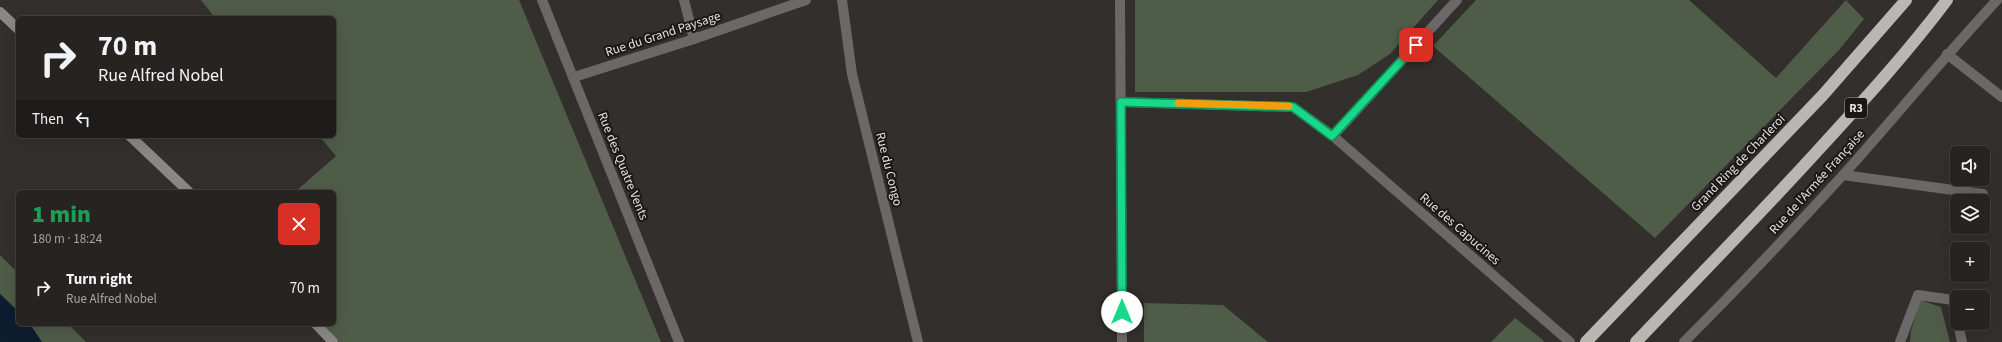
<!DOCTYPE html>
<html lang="en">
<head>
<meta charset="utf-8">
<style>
  :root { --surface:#262321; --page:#2e2b2a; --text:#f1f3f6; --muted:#a4a4a5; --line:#42403f }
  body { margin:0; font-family:"Source Sans 3",sans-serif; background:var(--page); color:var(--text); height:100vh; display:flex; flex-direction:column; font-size:15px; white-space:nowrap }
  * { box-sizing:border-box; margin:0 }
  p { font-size:13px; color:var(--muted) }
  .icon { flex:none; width:22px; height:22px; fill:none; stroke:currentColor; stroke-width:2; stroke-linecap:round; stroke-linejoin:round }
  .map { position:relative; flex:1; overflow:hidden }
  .drawer { position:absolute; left:16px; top:190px; width:320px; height:136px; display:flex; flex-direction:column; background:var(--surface); border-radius:6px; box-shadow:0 4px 16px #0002,0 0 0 1px var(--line) }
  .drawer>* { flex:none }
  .guide { position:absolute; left:16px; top:16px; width:320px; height:122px; border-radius:6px; box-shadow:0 4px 16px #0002,0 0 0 1px var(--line); background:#262321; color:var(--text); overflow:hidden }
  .tools { position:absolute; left:1950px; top:146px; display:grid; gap:8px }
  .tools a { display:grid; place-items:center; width:40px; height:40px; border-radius:6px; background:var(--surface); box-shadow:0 4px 16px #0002,0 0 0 1px var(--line); font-size:20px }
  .pin { position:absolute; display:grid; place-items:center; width:34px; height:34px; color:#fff; margin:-17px; border-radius:8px; box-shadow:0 2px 6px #0006 }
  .me { position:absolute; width:44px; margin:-22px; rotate:0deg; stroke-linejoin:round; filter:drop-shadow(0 0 3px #0008) }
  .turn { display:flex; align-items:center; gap:14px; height:84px; padding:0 16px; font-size:18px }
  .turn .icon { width:52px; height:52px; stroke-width:2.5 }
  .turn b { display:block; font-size:28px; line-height:34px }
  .then { display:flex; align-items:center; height:38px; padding:0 16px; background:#0003; gap:8px; font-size:15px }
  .round { display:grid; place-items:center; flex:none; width:42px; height:42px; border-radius:6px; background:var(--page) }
  .head { display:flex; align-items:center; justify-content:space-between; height:68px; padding:0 16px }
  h1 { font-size:24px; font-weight:800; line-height:30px; color:#1e9e55 }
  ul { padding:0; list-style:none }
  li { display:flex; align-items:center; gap:12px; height:60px; padding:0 16px }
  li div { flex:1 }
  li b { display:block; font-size:15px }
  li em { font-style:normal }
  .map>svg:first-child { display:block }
  .green { fill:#4f5c48 }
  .water { fill:#0d1d2f }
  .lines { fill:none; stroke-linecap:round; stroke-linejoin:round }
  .street { stroke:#6a6967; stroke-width:10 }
  .secondary { stroke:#8a8885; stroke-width:10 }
  .highway { stroke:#b9b7b1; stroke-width:12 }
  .route-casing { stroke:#108d59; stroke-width:10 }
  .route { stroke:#18d989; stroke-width:7 }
  .slow { stroke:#f59e0b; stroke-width:7 }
  .labels { text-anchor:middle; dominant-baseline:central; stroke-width:4; stroke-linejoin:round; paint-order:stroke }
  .shield { fill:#191816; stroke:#a7a5a3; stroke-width:1 }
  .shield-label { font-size:12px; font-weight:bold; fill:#e4e2df }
  .street-label { font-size:13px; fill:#e4e2df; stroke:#191816 }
</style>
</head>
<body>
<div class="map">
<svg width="2002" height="342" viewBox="0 0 2002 342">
  <rect width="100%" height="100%" fill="#332f2c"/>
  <!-- green -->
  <g class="green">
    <polygon points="201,0 519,0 661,342 339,342 324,324 334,324 334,192 295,192 336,156 319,136 334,136 334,18 215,18"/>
    <polygon points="1135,0 1438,0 1390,54 1358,75 1306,92 1135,92"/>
    <polygon points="1476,0 1689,0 1776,78 1846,0 1864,19 1839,50 1655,238 1433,46"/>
    <polygon points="0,255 18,273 18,324 68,324 86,342 0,342"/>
    <polygon points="1920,300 1941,307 1950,342 1910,342 1911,331"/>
    <polygon points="1144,303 1223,305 1268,342 1144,342"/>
    <polygon points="1515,318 1543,340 1544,342 1491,342"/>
  </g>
  <!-- water -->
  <polygon class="water" points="0,294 18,311 18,324 30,324 42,342 0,342"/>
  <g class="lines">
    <!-- street -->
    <g class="street">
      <polyline points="542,0 679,342"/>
      <polyline points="684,0 694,39"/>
      <polyline points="842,0 852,74 918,342"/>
      <polyline points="1120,0 1122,342"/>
      <polyline points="1947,54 2002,97"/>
      <polyline points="574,77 694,39 806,0"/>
      <polyline points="1121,102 1293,107 1333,136 1570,342"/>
      <polyline points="1333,136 1457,0"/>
      <polyline points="1843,175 1983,194"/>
      <polyline points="1958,323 1962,342"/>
      <path d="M1684,342C1738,288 1791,232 1843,175C1895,117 1944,57 1997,0"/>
      <polyline points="1900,342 1918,295 1953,300 1957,318"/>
    </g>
    <!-- secondary -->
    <g class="secondary">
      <polyline points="0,12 18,29"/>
      <polyline points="130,136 189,192"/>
      <polyline points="316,324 333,342"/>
    </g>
    <!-- highway -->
    <g class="highway">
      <polyline points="1586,342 1823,95 1906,0"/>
      <path d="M1636,342C1698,277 1761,213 1821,147C1865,99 1908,52 1947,0"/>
    </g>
  </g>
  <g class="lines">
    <defs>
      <polyline id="route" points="1122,312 1121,102 1293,107 1332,136 1416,45"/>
    </defs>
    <!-- route casing -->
    <use href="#route" class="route-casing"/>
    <!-- route -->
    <use href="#route" class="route"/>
    <!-- slow -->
    <polyline class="slow" points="1178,103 1289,106"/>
  </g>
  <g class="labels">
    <!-- shield labels -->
    <rect class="shield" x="1845" y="98" width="22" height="20" rx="3"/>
    <g class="shield-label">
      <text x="1856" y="108">R3</text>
    </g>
    <!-- street labels -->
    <g class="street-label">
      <text transform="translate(663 34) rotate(-18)">Rue du Grand Paysage</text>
      <text transform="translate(1738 163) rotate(-46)">Grand Ring de Charleroi</text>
      <text transform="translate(623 166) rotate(68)">Rue des Quatre Vents</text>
      <text transform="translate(889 169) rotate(76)">Rue du Congo</text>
      <text transform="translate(1817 182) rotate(-48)">Rue de l'Armée Française</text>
      <text transform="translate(1460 229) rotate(41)">Rue des Capucines</text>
    </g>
  </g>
</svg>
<div class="tools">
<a><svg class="icon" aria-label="sound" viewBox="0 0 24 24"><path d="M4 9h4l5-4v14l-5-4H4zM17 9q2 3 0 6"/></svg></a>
<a><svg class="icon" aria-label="layers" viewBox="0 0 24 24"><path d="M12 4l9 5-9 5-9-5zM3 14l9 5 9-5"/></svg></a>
<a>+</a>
<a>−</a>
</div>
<div class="pin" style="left:1416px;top:45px;background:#d93025"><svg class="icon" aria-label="arrive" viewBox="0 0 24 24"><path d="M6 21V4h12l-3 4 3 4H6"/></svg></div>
<svg class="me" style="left:1122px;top:312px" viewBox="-20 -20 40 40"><circle r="19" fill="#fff"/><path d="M0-13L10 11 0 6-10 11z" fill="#18d989"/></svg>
<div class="guide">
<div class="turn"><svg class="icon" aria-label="right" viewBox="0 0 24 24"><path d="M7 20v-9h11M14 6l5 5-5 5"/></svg><div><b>70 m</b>Rue Alfred Nobel</div></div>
<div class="then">Then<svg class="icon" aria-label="left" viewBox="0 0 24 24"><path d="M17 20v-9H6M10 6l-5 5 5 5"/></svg></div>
</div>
<section class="drawer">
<div class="head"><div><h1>1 min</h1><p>180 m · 18:24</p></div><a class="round" style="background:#d93025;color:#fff"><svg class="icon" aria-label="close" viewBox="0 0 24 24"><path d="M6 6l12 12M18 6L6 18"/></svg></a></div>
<ul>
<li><svg class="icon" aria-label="right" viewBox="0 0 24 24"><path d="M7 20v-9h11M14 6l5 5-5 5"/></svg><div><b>Turn right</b><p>Rue Alfred Nobel</p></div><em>70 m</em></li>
</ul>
</section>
</div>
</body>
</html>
